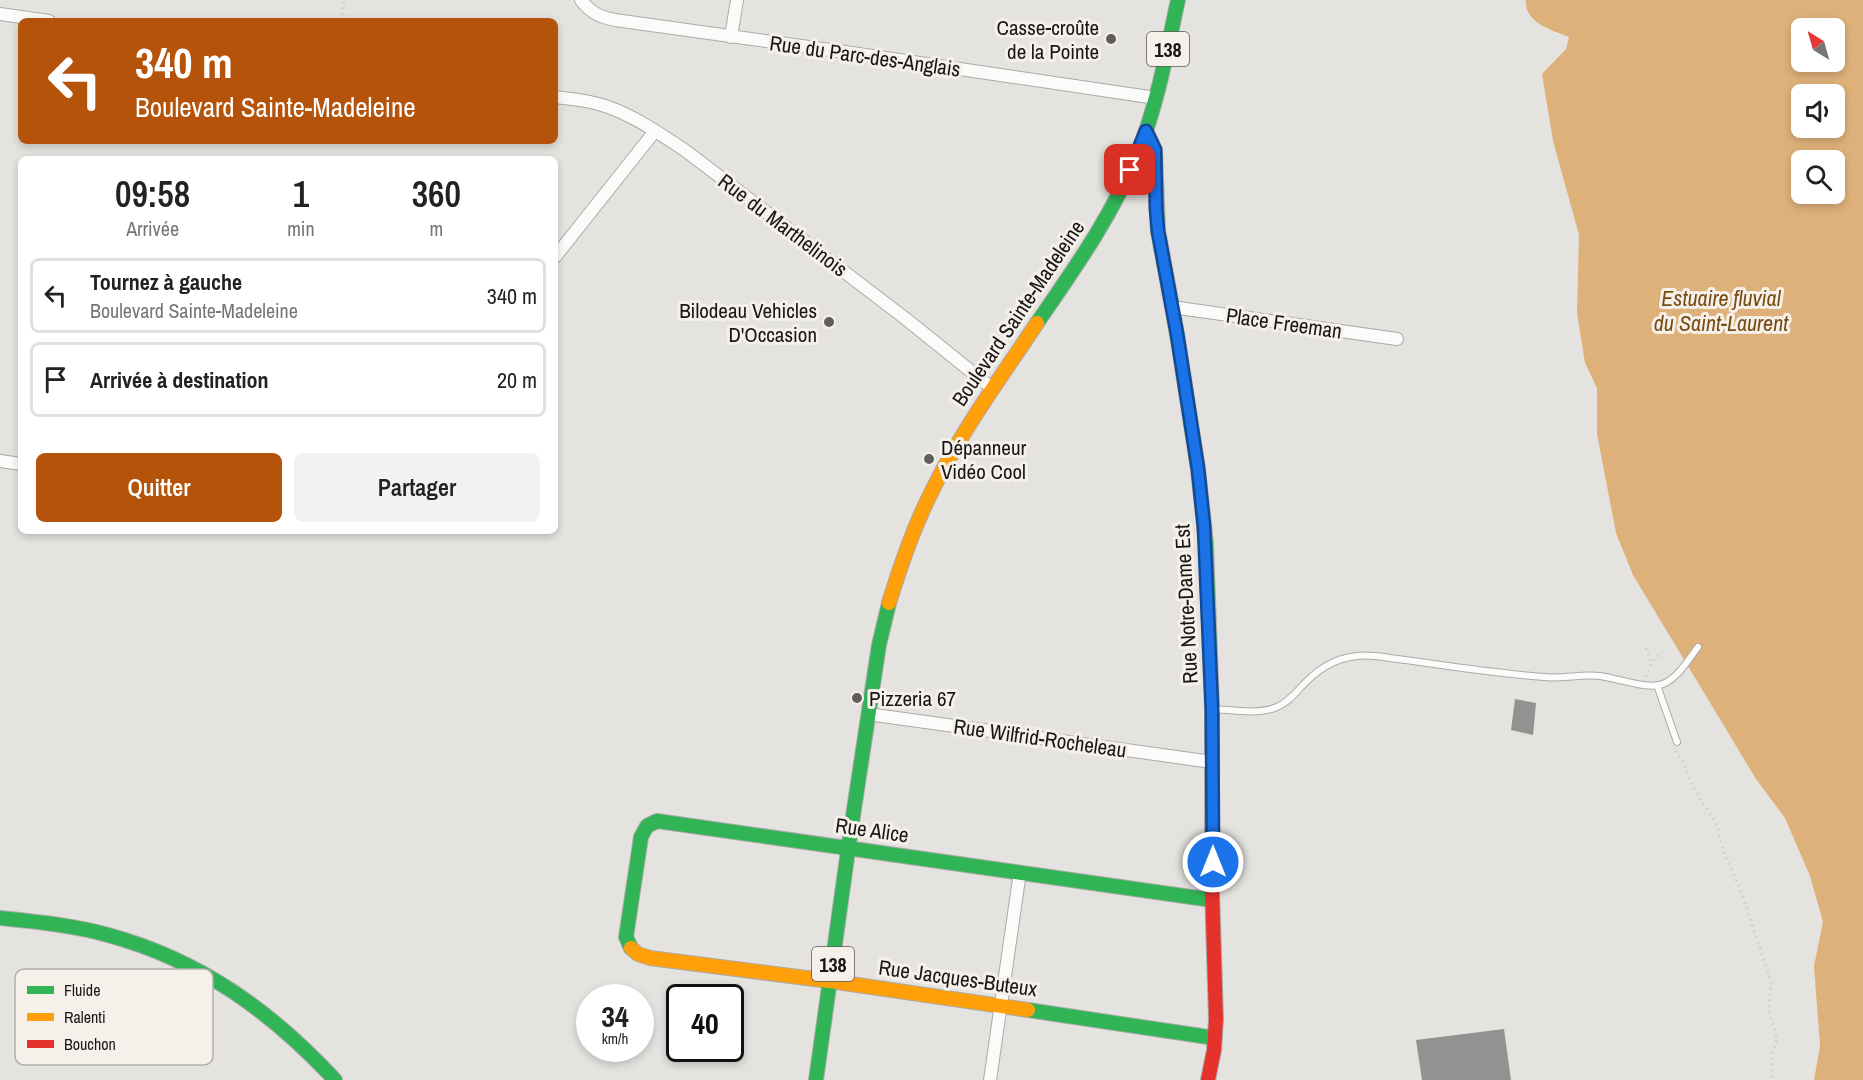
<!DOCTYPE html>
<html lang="fr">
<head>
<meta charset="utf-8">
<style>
  :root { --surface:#fff; --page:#f2f2f2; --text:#222; --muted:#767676; --line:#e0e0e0; --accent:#b45309 }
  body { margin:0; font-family:"Archivo Narrow",sans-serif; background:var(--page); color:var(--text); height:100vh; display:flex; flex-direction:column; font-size:22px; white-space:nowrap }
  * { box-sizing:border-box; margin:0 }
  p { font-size:20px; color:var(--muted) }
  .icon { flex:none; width:33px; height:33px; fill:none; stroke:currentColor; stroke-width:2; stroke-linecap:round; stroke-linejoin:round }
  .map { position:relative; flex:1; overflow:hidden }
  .side { position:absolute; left:18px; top:156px; width:540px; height:378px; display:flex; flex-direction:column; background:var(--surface); border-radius:9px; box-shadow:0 3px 9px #0003 }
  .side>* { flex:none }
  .banner { position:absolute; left:18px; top:18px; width:540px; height:126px; border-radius:9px; box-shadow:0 3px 9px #0003; background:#b45309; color:#fff; overflow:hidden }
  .needle { width:39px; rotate:323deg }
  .fabs { position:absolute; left:1791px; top:18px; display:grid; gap:12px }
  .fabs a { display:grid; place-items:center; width:54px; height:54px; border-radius:9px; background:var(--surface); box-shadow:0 3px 9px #0003; font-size:30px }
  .speed { position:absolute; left:576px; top:984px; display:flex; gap:12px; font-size:30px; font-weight:700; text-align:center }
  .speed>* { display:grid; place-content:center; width:78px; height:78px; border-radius:50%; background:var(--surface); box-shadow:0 3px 9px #0003; line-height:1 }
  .speed small { font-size:15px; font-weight:400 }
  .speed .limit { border:3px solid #111; border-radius:9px; background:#fff; color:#111 }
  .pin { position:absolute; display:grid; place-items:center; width:51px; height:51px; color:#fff; margin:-26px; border-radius:12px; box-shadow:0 3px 9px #0006 }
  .me { position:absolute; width:66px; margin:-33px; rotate:0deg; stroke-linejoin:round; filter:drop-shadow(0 0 4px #0008) }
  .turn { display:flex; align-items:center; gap:21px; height:126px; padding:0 18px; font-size:27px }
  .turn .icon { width:78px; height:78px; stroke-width:2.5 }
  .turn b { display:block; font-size:42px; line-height:51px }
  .eta { display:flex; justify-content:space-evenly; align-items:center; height:102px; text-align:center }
  .eta b { font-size:36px; font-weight:600; line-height:42px }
  .action { display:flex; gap:12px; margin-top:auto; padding:12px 18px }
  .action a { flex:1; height:69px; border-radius:9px; background:var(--accent); color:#fff; font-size:24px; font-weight:600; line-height:69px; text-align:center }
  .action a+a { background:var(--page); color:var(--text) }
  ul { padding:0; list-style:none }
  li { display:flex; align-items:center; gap:18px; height:75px; margin:0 12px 9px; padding:0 6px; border:3px solid var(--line); border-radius:9px }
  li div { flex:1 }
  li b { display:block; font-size:22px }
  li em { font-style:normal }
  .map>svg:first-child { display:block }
  .water { fill:#dfb17a; fill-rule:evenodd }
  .building { fill:#949290 }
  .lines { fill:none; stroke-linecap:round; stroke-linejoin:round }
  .lane-casing { stroke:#acaaa8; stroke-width:8 }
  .street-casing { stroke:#acaaa8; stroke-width:14 }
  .fast-casing { stroke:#acaaa8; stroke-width:16 }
  .slow-casing { stroke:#acaaa8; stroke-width:16 }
  .jam-casing { stroke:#acaaa8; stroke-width:16 }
  .path { stroke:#cecdcc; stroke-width:3; stroke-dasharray:1.5 4.5; stroke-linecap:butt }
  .lane { stroke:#fbfbfa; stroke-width:6 }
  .street { stroke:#fbfbfa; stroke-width:12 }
  .fast { stroke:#30b455; stroke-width:14 }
  .slow { stroke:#ff9f0a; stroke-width:14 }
  .jam { stroke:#e5322d; stroke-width:14 }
  .route-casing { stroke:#114b97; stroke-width:15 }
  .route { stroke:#1a73e8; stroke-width:10 }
  .poi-dot { fill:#605e5c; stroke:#f5f0ea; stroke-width:2 }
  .labels { text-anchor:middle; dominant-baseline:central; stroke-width:6; stroke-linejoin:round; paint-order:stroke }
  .shield { fill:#f5f0ea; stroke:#5a5855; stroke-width:1.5 }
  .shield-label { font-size:20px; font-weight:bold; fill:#181715 }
  .poi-label { font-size:21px; fill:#181715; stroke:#f5f0ea; text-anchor:end }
  .street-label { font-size:21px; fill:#181715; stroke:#f5f0ea }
  .water-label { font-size:22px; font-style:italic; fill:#774c12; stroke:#f5f0ea }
  .key { fill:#f5f0ea; stroke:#b3afaa; stroke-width:1.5 }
  .key-label { font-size:16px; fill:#181715 }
</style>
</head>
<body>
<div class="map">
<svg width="1863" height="1080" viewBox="0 0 1863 1080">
  <rect width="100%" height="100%" fill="#e5e3e0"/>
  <!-- water -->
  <path class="water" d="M1526,0H1863V1080H1814L1820,1046L1814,966L1823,922L1810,876L1785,818L1756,779L1633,575L1616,533L1597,434V388L1585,363L1577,313L1579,235L1553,141L1542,74L1566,49L1569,37C1552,30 1524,23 1526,0ZM1802,28H1834V62H1802ZM1802,94H1834V128H1802ZM1802,160H1834V194H1802Z"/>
  <!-- building -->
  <g class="building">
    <polygon points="1515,699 1536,703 1533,735 1511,730"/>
    <polygon points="1504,1029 1511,1080 1422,1080 1416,1040"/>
  </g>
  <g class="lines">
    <defs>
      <g id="lane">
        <polyline points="1657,685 1677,742"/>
        <path d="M1213,709C1233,710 1258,715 1277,707C1289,702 1296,692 1305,683C1324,663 1347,653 1375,656C1431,663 1488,673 1544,677C1563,679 1581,674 1600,676C1616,678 1649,690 1663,684C1678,678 1688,660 1698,647"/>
      </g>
      <g id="street">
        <path d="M581,0C591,13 600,17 615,20L845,52L1156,98"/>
        <polyline points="0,14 49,21"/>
        <polyline points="731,37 737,0"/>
        <path d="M555,97C571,99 587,100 602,105C632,114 660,134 686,151L906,319L993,389"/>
        <polyline points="555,257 655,131"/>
        <polyline points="1172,307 1397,339"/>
        <polyline points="0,461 21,464"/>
        <polyline points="868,714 1212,762"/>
        <polyline points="990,1080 1020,872"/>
      </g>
      <g id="fast">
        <polyline points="1146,131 1155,150 1158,231 1177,334 1198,469 1206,544 1212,709 1212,889"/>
        <path d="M1037,323C1075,268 1114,213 1139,150C1158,102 1167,50 1178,0"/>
        <path d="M0,918C36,922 73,925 108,935C200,960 271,1011 335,1080"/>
        <polyline points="631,948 626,937 641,837 647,826 657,821 1212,900"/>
        <polyline points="1028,1010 1215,1038"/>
        <polyline points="816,1080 851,829 879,645 889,603"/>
      </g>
      <g id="slow">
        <path d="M889,603C900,567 913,529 930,495C959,434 1000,379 1037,323"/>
        <polyline points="631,948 638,954 650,958 830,981 1028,1010"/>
      </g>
      <polyline id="jam" points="1208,1080 1214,1050 1216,1019 1212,889"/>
    </defs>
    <!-- lane casing -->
    <use href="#lane" class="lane-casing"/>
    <!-- street casing -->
    <use href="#street" class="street-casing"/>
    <!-- fast casing -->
    <use href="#fast" class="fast-casing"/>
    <!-- slow casing -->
    <use href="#slow" class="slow-casing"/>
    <!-- jam casing -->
    <use href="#jam" class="jam-casing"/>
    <!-- path -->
    <g class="path">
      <polyline points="341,21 344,0"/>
      <polyline points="1646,648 1651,663"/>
      <polyline points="1646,677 1651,663 1662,652"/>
      <polyline points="1675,751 1684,763 1688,777 1703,804 1716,822 1724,854 1740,888 1769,975 1771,982 1769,1013 1777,1038 1773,1051 1772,1080"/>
    </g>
    <!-- lane -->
    <use href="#lane" class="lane"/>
    <!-- street -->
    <use href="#street" class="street"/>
    <!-- fast -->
    <use href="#fast" class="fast"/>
    <!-- slow -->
    <use href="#slow" class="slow"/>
    <!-- jam -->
    <use href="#jam" class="jam"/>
  </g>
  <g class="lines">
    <defs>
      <polyline id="route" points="1130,170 1146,131 1155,150 1156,208 1158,231 1177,334 1198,469 1204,526 1212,709 1213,862"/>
    </defs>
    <!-- route casing -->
    <use href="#route" class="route-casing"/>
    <!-- route -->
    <use href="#route" class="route"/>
  </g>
  <!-- markers -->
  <g class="poi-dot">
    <circle cx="1111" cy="39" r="6"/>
    <circle cx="829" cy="322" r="6"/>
    <circle cx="929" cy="459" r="6"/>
    <circle cx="857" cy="698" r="6"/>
  </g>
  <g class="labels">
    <!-- shield labels -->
    <g class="shield">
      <rect x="1147" y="32" width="42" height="34" rx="4.5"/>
      <rect x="812" y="947" width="42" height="34" rx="4.5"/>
    </g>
    <g class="shield-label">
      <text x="1168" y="49">138</text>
      <text x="833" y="964">138</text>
    </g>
    <!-- poi labels -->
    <g class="poi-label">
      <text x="1099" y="27">Casse-croûte<tspan x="1099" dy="24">de la Pointe</tspan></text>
      <text x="817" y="310">Bilodeau Vehicles<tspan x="817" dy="24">D'Occasion</tspan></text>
      <text x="941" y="447" text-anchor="start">Dépanneur<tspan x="941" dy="24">Vidéo Cool</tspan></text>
      <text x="869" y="698" text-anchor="start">Pizzeria 67</text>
    </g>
    <!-- street labels -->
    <g class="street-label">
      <text transform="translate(865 56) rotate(8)">Rue du Parc-des-Anglais</text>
      <text transform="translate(783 225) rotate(37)">Rue du Marthelinois</text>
      <text transform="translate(1018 313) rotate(-56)">Boulevard Sainte-Madeleine</text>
      <text transform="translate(1284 323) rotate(8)">Place Freeman</text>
      <text transform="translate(1186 604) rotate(-93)">Rue Notre-Dame Est</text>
      <text transform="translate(1040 738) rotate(8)">Rue Wilfrid-Rocheleau</text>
      <text transform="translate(872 830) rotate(8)">Rue Alice</text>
      <text transform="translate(958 978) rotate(8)">Rue Jacques-Buteux</text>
    </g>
    <!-- water labels -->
    <g class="water-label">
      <text x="1721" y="298">Estuaire fluvial<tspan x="1721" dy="25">du Saint-Laurent</tspan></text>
    </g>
  </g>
  <!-- legend -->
  <rect x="15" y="969" width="198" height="96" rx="9" class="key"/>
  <rect x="27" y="986" width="27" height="8" fill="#30b455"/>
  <rect x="27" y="1013" width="27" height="8" fill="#ff9f0a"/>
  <rect x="27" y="1040" width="27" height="8" fill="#e5322d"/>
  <g class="key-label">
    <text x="64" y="996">Fluide</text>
    <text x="64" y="1023">Ralenti</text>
    <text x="64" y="1050">Bouchon</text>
  </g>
</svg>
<div class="fabs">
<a><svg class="needle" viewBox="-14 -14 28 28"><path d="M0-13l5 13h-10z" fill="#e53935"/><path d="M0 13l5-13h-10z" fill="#767676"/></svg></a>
<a><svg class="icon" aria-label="sound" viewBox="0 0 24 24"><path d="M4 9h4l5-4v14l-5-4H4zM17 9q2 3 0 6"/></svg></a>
<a><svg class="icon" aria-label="search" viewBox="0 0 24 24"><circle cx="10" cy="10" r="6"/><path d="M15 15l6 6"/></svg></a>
</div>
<div class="speed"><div>34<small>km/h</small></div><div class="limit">40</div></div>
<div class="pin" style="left:1130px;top:170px;background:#d93025"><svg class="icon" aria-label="arrive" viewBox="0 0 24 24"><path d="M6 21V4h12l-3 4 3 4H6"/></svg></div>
<svg class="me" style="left:1213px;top:862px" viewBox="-20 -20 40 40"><circle r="17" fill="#1a73e8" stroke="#fff" stroke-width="3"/><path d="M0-11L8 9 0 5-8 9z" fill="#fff"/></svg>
<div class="banner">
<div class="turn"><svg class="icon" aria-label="left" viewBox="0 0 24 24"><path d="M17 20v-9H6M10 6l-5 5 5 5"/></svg><div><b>340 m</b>Boulevard Sainte-Madeleine</div></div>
</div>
<section class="side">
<div class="eta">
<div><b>09:58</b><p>Arrivée</p></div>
<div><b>1</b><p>min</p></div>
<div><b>360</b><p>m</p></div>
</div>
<ul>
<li><svg class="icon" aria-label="left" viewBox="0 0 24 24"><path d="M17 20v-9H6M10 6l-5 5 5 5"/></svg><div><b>Tournez à gauche</b><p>Boulevard Sainte-Madeleine</p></div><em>340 m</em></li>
<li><svg class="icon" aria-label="arrive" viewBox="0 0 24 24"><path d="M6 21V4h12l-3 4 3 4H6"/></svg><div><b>Arrivée à destination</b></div><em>20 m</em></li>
</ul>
<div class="action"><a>Quitter</a><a>Partager</a></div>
</section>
</div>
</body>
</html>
